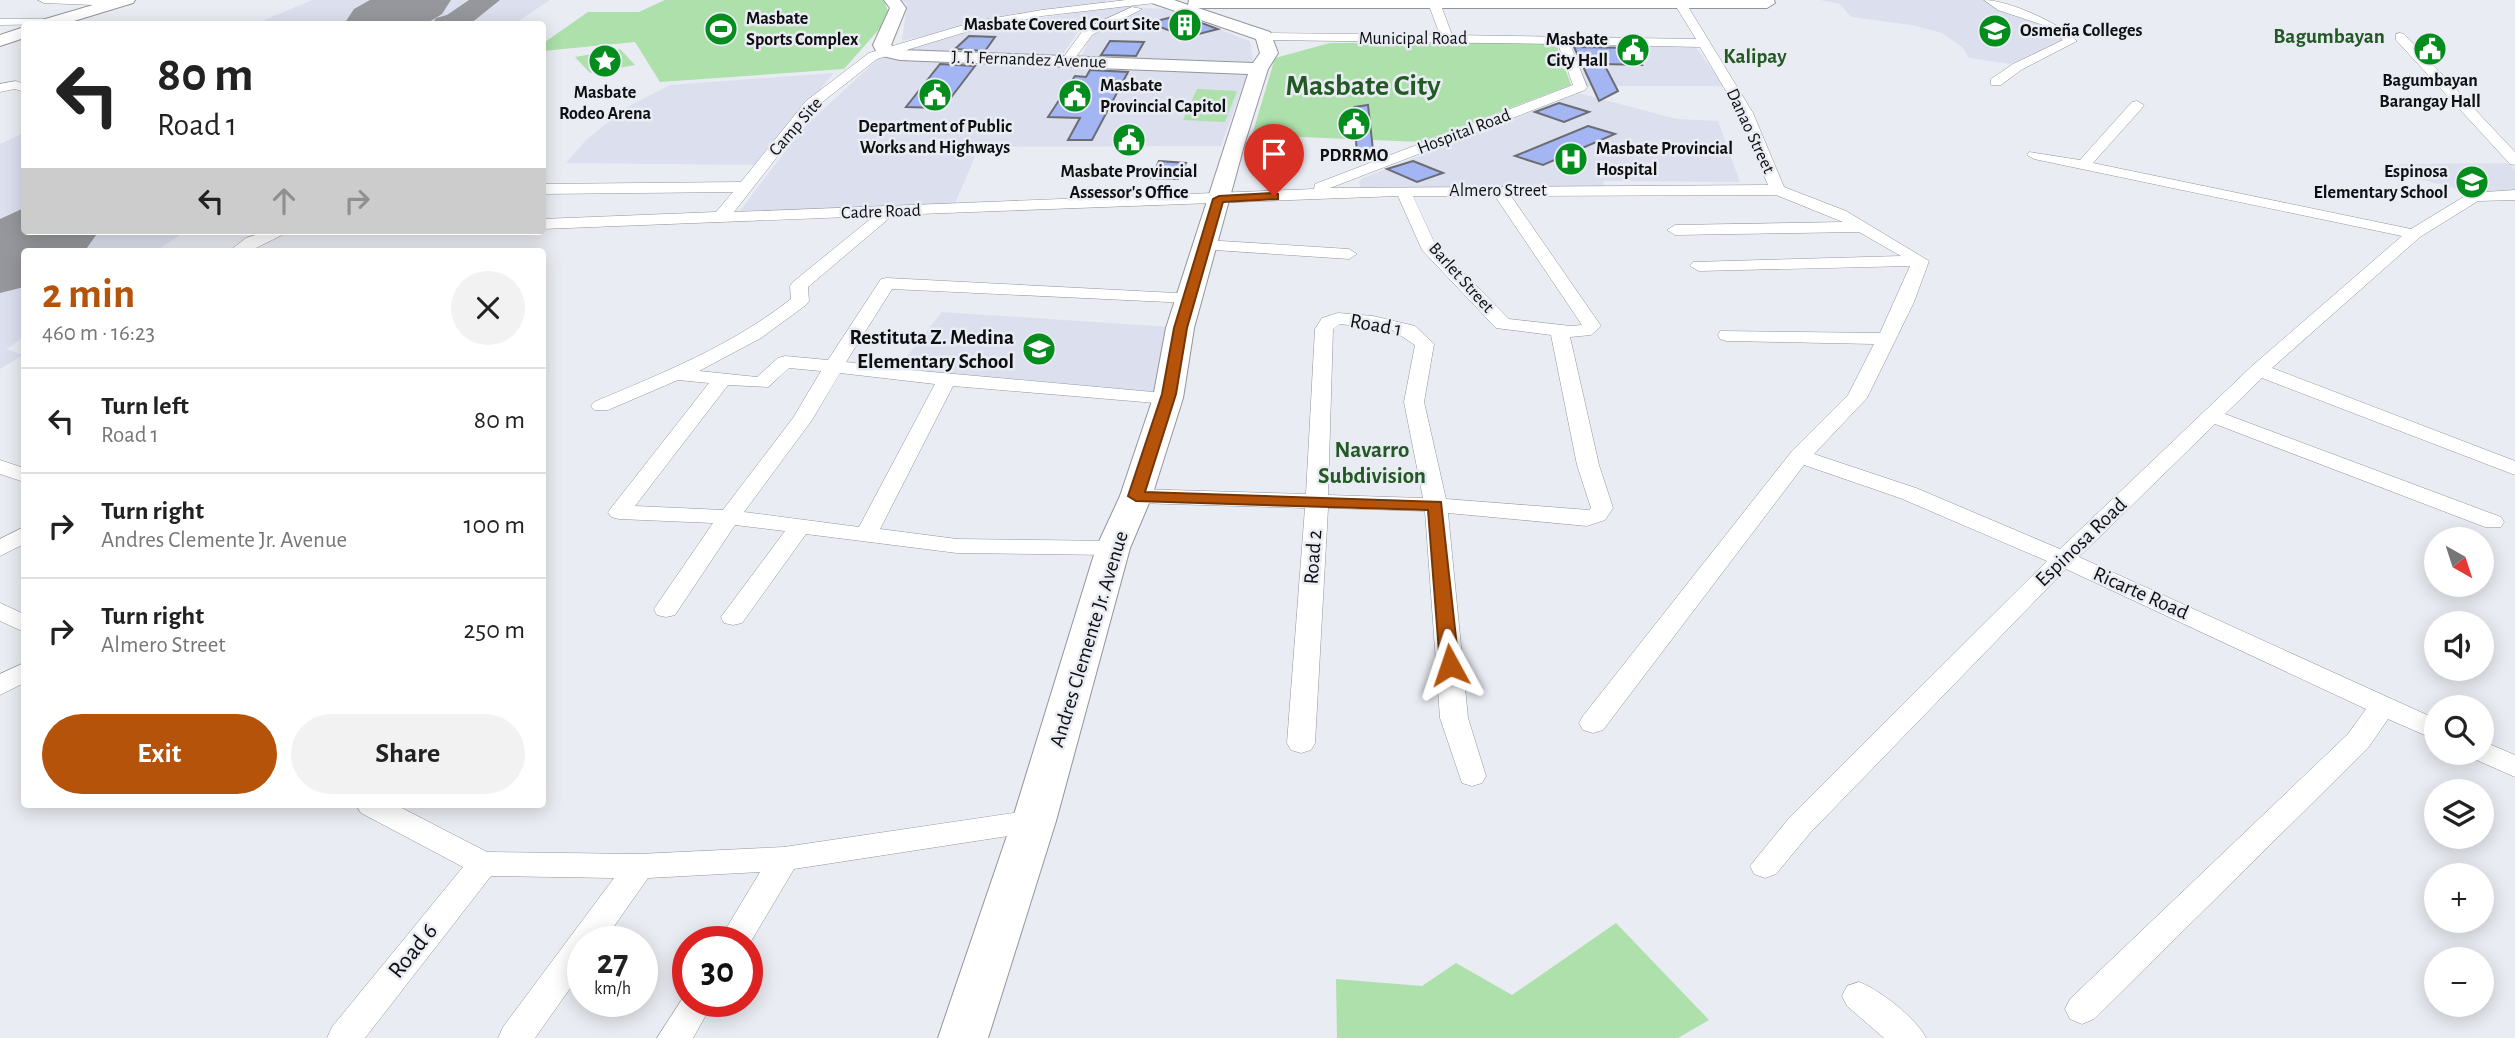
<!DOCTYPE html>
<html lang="en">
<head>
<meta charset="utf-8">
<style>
  :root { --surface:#fff; --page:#f2f2f2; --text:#222; --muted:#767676; --line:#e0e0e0; --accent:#b45309 }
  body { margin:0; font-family:"Alegreya Sans",sans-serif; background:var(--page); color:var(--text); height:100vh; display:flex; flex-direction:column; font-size:26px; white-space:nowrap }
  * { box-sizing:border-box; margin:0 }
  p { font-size:23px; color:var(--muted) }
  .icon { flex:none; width:38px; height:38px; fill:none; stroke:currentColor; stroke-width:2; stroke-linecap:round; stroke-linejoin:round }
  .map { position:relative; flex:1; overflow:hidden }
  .side { position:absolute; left:21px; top:248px; width:525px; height:560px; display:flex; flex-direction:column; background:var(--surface); border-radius:7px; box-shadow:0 4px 18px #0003 }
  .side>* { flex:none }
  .guide { position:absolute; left:21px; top:21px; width:525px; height:214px; border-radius:7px; box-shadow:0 4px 18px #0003; background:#fff; color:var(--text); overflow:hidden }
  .needle { width:46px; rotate:141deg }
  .tools { position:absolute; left:2424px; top:527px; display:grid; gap:14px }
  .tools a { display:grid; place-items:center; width:70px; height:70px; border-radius:50%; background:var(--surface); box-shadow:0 4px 18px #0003; font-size:35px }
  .speed { position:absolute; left:567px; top:926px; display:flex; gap:14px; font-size:35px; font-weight:700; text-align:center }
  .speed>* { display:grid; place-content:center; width:91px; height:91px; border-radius:50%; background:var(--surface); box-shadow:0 4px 18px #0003; line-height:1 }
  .speed small { font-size:18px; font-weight:400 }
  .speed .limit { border:10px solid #d22; background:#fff; color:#111 }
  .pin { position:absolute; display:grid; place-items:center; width:60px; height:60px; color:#fff; margin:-72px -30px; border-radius:50% 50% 50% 0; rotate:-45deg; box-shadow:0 0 7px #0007 }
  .pin .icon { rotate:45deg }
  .me { position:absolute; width:77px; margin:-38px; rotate:355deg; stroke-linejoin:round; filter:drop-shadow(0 0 5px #0008) }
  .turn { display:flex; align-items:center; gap:24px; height:147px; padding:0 21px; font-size:32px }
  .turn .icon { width:91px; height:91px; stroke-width:2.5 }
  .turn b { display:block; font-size:49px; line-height:60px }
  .lanes { display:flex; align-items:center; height:66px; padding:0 21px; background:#0003; justify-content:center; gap:35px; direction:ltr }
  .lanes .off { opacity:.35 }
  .round { display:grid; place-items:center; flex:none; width:74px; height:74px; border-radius:37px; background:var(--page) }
  .headline { display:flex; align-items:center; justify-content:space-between; height:119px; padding:0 21px }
  h1 { font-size:42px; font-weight:600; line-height:52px; color:var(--accent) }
  .cta { display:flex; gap:14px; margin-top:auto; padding:14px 21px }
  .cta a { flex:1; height:80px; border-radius:42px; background:var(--accent); color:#fff; font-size:28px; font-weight:600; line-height:80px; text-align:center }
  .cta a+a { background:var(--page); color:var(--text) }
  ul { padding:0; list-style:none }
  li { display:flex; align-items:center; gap:21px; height:105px; padding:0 21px; border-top:2px solid var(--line) }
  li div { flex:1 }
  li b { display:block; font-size:26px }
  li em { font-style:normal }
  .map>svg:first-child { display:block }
  .built { fill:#dce0ee }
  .green { fill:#ade0ab }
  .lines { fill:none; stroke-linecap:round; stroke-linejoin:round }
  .taxiway { fill:#96979c; fill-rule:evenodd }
  .runway { fill:#96979c; fill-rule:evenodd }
  .building { fill:#a4b5f3; stroke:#6b6d73; stroke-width:2 }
  .street-casing { stroke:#92959b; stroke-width:1 }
  .secondary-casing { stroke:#92959b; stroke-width:2 }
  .street { fill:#fff; fill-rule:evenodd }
  .secondary { fill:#fff; fill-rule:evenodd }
  .route { fill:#b45309; stroke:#753606; stroke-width:2 }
  .labels { text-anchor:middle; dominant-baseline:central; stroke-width:5; stroke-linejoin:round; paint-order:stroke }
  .far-poi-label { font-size:18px; font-weight:bold; fill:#0e0f11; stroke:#eaecf3 }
  .far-street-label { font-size:18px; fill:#0e0f11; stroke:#eaecf3 }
  .far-quarter-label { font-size:21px; font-weight:bold; fill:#235925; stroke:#eaecf3 }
  .street-label { font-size:21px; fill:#0e0f11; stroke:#eaecf3 }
  .poi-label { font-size:21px; font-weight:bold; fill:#0e0f11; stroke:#eaecf3; text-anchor:end }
  .neighbourhood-label { font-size:23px; font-weight:bold; fill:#235925; stroke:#eaecf3 }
  .near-street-label { font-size:24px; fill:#0e0f11; stroke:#eaecf3 }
  .far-town-label { font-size:30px; font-weight:bold; fill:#235925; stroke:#eaecf3 }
</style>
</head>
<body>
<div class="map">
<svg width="2515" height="1038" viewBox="0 0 2515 1038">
  <rect width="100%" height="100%" fill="#eaecf3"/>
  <!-- built -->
  <g class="built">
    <polygon points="312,0 550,0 514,24 255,24"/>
    <polygon points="900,0 1106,0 1106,4 1072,6 1011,16 902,41 907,4"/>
    <polygon points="1820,0 1986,0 2035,21 2063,38 2061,43 2011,64 1969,58 1962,47 1942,33 1911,25 1851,17 1840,4"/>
    <polygon points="1133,4 1137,7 1080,29 1061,57 899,49 975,28"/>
    <polygon points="1145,8 1165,9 1250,41 1253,62 1081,57 1089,39 1108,23"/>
    <polygon points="1568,44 1695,46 1724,86 1587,86"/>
    <polygon points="879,58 1249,69 1221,146 979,147 954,206 739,212 803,128"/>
    <polygon points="834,73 755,165 566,163 586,140 625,108 670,85"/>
    <polygon points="1578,93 1677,119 1718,121 1740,182 1603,181 1605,188 1361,190 1359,181 1363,178"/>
    <polygon points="24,133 24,231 186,231 154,252 24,252 24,337 6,349 23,355 0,369 0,144"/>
    <polygon points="2509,163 2515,170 2515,193 2477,194 2379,169 2403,164"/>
    <polygon points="942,312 1170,327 1157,394 895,371"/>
  </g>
  <!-- green -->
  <g class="green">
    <polygon points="665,0 884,0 890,17 844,69 660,82 635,42 543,51 542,44 588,12 639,12"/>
    <polygon points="1330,43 1556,43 1571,85 1421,142 1252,135 1275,58"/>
    <polygon points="620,49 635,65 590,73 575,57"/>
    <polygon points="1197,89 1237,91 1225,122 1183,120"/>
    <polygon points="1616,923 1709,1020 1678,1038 1337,1038 1336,979 1422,986 1456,963 1512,995"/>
  </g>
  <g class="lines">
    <!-- taxiway -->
    <polygon class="taxiway" points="469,0 500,0 470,24 432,24 436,18 447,15"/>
    <!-- runway -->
    <g class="runway">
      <polygon points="370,0 451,0 442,14 426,24 344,24 354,9"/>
      <polygon points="24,208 24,231 99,231 84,252 24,252 24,287 0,293 0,219"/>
    </g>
  </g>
  <!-- building -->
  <g class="building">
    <polygon points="1180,15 1218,29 1187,37 1149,23"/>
    <polygon points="969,36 995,37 985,51 955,49"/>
    <polygon points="1110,41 1144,42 1136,56 1101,55"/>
    <polygon points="1574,47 1633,48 1642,65 1604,64 1618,91 1599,101"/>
    <polygon points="940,64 975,66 943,108 906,107"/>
    <polygon points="1090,70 1128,72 1092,140 1068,140 1080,118 1048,117 1075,76 1086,77"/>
    <polygon points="1559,103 1589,112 1564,122 1535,112"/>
    <polygon points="1368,105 1374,159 1368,161 1357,156 1354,107"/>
    <polygon points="1588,126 1615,134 1543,165 1515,156"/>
    <polygon points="1159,161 1186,163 1178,179 1151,178"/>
    <polygon points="1413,161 1443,173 1417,182 1387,169"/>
  </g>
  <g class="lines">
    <defs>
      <g id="street">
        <polygon points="38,0 120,0 125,3 119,6 44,3"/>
        <path d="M1126,0H1161L1155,3L1042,16L979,28L877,59L816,107L734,212L1314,189L1315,184L1573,85L1558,44L1264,40L1258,36L1260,33L1440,35L1427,0H1439L1452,35L1696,39L1672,0H1684L1753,113L1784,187L1846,211L1929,261L1914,302L1867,398L1814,454L1916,488L2060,549L2252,366L2402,236L2034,159L2027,155L2029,152L2080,160L2132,102L2137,101L2144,105L2142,108L2093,163L2411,229L2470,193L2515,190V200L2478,201L2420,237L2272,368L2515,461V475L2262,378L2225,414L2501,517L2504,522L2501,527H2485L2215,424L2079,557L2436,719V740L2388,719L2368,748L2094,1019L2082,1024L2070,1019L2065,1009L2070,999L2348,734L2366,709L2066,569L1810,833L1776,874L1765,878L1754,874L1750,866L1790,817L2047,561L1900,498L1804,465L1603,730L1593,733L1583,730L1579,723L1583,716L1792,451L1848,395L1874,344L1727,341L1720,339L1718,335L1720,331L1880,333L1910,266L1699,271L1690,266L1693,262L1901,256L1859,232L1675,235L1667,230L1675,225L1843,222L1776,195L1511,196L1601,326L1591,335L1570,337L1599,465L1613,508L1605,520L1587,526L1448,513L1468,718L1486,776L1482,783L1472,786L1462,783L1440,718L1425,511L1328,508L1315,743L1311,750L1301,753L1291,750L1287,743L1305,508L1136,503L1128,501L1125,496L1128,491L1136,489L1306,494L1315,329L1322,318L1338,313L1373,316L1415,326L1434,344L1424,402L1446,499L1589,510L1591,508L1577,465L1551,335L1496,328L1422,250L1398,196L893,215L808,287L809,301L806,305L761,338L699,371L757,377L778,358L785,356L828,360L881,279L887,278L1195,294L1198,298L1189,303L892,289L846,362L910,370L1175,394L1178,398L1175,402L1168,404L953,386L880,529L957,539L1113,541L1121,543L1125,548L1121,553L1113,555L957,553L806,534L742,623L733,625L724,623L721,617L785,531L735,525L675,615L666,617L657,615L654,609L713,523L619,519L611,517L608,512L709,383L678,380L608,410H594L591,406L594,402C663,373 731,346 791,299L790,286L793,282L874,216L542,229V219L716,212L733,192L542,194V184L741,182L806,101L869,53L977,21L1042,10ZM1570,44L1700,47L1739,113L1768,185L1330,188L1585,90L1587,87ZM1413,196H1495L1582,325L1571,326L1509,319L1435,244ZM1340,324L1392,330L1415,345L1404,402L1423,498L1328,495L1333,329ZM789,368L821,371L793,418L723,510L635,506L728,385L768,387ZM840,373L935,384L859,527L744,512L812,420Z"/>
        <path d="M1984,0C2008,0 2060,23 2077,41L2021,70L2001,85H1991V79L2013,64L2063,40L2043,25L1998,10Z"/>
        <polygon points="1132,7 1142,9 1092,35 1070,65 1062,65 1060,62 1084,29"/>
        <polygon points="0,19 55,19 61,22 59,24 0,25"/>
        <polygon points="2400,33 2404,34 2515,152 2515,165 2510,164 2396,40 2396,34"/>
        <polygon points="16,81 24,84 24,92 15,89 0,92 0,84"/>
        <polygon points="267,231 290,231 248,252 228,252 246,238"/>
        <polygon points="1205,240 1349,249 1357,254 1349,259 1199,249 1197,245"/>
        <polygon points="0,460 24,468 24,482 0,474"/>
        <polygon points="24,527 24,544 0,556 0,539"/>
        <polygon points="0,603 24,614 24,632 0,621"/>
        <polygon points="24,663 24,683 0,695 0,674"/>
        <polygon points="2482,741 2515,755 2515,777 2472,758 2469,752 2482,752"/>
        <polygon points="356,805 396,805 487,852 639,854 784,847 1034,810 1044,813 1049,821 1044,829 1034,832 794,869 747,948 747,942 718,942 760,872 648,878 603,942 583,942 583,970 535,1038 498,1038 503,1027 614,878 491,876 365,1038 327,1038 332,1027 463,867 361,813"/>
        <path d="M1859,982C1879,989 1917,1019 1926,1038H1884L1847,1006L1842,996L1847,986Z"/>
        <polygon points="688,990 688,1001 714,1001 693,1038 657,1038"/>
      </g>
      <g id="secondary">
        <polygon points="110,0 135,0 133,3 64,24 39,24 42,20"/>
        <polygon points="884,0 900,0 906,8 891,45 900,50 1253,63 1260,53 1256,39 1152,3 1150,0 1174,0 1188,5 1189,0 1774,0 1775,3 1767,8 1198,8 1270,32 1278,53 1268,69 1245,142 1194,328 1183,398 1152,496 1130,548 1056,821 988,1038 938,1038 1012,821 1096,548 1120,496 1153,398 1166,328 1248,74 900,60 878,55 873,45 890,8"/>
        <polygon points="24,27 24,38 0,46 0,35"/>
      </g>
    </defs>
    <!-- street casing -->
    <use href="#street" class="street-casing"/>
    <!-- secondary casing -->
    <use href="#secondary" class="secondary-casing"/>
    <!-- street -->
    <use href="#street" class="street"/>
    <!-- secondary -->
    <use href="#secondary" class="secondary"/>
  </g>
  <!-- route -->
  <polygon class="route" points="1274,193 1278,194 1278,199 1223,202 1187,328 1176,394 1145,492 1441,502 1459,665 1456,669 1443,669 1440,665 1428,510 1136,501 1128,496 1162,394 1174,328 1213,199 1219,196"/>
  <!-- icons -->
  <defs>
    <symbol id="building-disc" viewBox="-11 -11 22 22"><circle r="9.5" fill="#028d1d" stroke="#eaecf3"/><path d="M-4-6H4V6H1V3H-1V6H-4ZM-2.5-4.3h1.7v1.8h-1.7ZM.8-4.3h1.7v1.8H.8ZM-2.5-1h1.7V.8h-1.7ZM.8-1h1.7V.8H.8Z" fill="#fff"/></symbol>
    <symbol id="stadium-disc" viewBox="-11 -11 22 22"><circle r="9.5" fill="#028d1d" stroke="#eaecf3"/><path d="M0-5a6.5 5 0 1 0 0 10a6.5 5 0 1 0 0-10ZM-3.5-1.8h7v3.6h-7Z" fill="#fff"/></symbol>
    <symbol id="university-disc" viewBox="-11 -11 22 22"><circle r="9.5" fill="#028d1d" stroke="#eaecf3"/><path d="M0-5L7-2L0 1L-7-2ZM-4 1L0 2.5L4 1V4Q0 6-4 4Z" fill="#fff"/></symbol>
    <symbol id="civic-disc" viewBox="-11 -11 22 22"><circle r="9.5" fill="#028d1d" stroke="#eaecf3"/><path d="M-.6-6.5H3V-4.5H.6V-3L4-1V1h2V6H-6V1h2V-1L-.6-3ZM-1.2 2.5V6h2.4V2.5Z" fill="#fff"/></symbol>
    <symbol id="sight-disc" viewBox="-11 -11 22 22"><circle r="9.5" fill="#028d1d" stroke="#eaecf3"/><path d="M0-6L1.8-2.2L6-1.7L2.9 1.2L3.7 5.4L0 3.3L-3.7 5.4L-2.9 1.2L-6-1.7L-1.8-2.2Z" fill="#fff"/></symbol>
    <symbol id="hospital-disc" viewBox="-11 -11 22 22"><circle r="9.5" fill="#028d1d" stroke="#eaecf3"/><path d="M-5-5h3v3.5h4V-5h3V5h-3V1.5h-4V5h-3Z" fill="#fff"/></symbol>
    <symbol id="school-disc" viewBox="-11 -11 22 22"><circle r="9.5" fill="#028d1d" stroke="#eaecf3"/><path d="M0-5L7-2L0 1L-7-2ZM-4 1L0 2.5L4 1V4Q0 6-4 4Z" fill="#fff"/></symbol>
  </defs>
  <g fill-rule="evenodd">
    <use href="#building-disc" x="1166" y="6" width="38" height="38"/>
    <use href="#stadium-disc" x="702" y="10" width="38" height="38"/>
    <use href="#university-disc" x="1976" y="12" width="38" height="38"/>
    <use href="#civic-disc" x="2411" y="30" width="38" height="38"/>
    <use href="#civic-disc" x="1614" y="31" width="38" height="38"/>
    <use href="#sight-disc" x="586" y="42" width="38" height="38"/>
    <use href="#civic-disc" x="916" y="76" width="38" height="38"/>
    <use href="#civic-disc" x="1056" y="77" width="38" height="38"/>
    <use href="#civic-disc" x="1335" y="105" width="38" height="38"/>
    <use href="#civic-disc" x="1110" y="121" width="38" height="38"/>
    <use href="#hospital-disc" x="1552" y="140" width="38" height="38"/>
    <use href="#school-disc" x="2453" y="163" width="38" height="38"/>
    <use href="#school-disc" x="1020" y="330" width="38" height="38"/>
  </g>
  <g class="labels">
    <!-- far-poi labels -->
    <g class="far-poi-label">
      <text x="746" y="19" text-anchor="start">Masbate<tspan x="746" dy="21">Sports Complex</tspan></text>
      <text x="1160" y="25" text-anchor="end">Masbate Covered Court Site</text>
      <text x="2020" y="31" text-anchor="start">Osmeña Colleges</text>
      <text x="1608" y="40" text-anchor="end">Masbate<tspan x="1608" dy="21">City Hall</tspan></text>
      <text x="2430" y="81">Bagumbayan<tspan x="2430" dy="21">Barangay Hall</tspan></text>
      <text x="1100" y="86" text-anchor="start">Masbate<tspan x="1100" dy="21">Provincial Capitol</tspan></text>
      <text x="605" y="93">Masbate<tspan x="605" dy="21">Rodeo Arena</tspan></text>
      <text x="935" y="127">Department of Public<tspan x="935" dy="21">Works and Highways</tspan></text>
      <text x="1596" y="149" text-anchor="start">Masbate Provincial<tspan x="1596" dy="21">Hospital</tspan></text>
      <text x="1354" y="156">PDRRMO</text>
      <text x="1129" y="172">Masbate Provincial<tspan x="1129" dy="21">Assessor's Office</tspan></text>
      <text x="2448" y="172" text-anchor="end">Espinosa<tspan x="2448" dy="21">Elementary School</tspan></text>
    </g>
    <!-- far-street labels -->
    <g class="far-street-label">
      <text x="1413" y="39">Municipal Road</text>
      <text transform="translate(1029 60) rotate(2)">J. T. Fernandez Avenue</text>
      <text transform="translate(796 127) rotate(-49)">Camp Site</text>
      <text transform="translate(1750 131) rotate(65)">Danao Street</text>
      <text transform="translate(1464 132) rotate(-21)">Hospital Road</text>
      <text x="1498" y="191">Almero Street</text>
      <text transform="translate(881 212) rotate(-2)">Cadre Road</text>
      <text transform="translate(1461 278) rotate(48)">Barlet Street</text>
    </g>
    <!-- far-quarter labels -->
    <g class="far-quarter-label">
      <text x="2329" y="36">Bagumbayan</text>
      <text x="1755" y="56">Kalipay</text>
    </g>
    <!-- street labels -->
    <g class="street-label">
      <text transform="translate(1376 325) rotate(10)">Road 1</text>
      <text transform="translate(2081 542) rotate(-44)">Espinosa Road</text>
      <text transform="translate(1313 557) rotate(-86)">Road 2</text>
      <text transform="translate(2141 593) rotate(24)">Ricarte Road</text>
      <text transform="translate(1089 639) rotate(-73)">Andres Clemente Jr. Avenue</text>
    </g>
    <!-- poi labels -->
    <g class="poi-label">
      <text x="1014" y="337">Restituta Z. Medina<tspan x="1014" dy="24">Elementary School</tspan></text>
    </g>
    <!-- neighbourhood labels -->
    <g class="neighbourhood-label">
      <text x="1372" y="450">Navarro<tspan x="1372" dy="26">Subdivision</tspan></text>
    </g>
    <!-- near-street labels -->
    <g class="near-street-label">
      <text transform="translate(413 951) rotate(-51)">Road 6</text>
    </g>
    <!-- far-town labels -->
    <g class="far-town-label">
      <text x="1363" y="86">Masbate City</text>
    </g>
  </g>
</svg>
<div class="tools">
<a><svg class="needle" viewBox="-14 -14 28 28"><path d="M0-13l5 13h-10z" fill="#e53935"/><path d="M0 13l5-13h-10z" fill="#767676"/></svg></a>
<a><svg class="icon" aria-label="sound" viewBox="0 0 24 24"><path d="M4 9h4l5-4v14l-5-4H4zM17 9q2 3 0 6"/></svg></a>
<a><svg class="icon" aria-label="search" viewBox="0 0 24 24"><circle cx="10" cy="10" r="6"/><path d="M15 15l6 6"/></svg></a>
<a><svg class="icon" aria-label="layers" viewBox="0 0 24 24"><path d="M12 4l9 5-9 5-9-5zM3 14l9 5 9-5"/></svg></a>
<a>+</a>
<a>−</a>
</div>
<div class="speed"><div>27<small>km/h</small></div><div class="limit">30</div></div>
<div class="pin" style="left:1274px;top:196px;background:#d93025"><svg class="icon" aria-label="arrive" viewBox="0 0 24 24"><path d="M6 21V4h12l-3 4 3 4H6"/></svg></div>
<svg class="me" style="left:1450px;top:665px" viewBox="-20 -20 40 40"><path d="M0-17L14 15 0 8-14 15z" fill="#b45309" stroke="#fff" stroke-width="4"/></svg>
<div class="guide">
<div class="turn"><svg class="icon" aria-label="left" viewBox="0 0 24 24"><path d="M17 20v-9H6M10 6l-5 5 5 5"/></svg><div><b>80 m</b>Road 1</div></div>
<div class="lanes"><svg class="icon" aria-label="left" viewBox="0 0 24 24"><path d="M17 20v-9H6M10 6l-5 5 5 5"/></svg><svg class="icon off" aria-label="ahead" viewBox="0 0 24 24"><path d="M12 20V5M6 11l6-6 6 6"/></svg><svg class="icon off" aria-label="right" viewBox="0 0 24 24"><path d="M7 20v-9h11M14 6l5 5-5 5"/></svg></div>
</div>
<section class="side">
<div class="headline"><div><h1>2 min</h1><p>460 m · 16:23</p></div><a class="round"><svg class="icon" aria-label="close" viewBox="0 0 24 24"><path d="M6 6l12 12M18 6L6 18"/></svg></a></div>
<ul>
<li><svg class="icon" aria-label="left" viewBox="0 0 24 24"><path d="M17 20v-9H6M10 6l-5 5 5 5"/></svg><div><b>Turn left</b><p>Road 1</p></div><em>80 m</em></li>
<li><svg class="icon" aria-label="right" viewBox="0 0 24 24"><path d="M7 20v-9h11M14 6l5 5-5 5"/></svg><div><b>Turn right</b><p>Andres Clemente Jr. Avenue</p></div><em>100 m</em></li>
<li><svg class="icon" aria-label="right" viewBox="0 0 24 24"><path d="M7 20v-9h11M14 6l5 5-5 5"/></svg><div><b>Turn right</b><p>Almero Street</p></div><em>250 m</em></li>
</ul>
<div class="cta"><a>Exit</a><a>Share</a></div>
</section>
</div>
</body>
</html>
